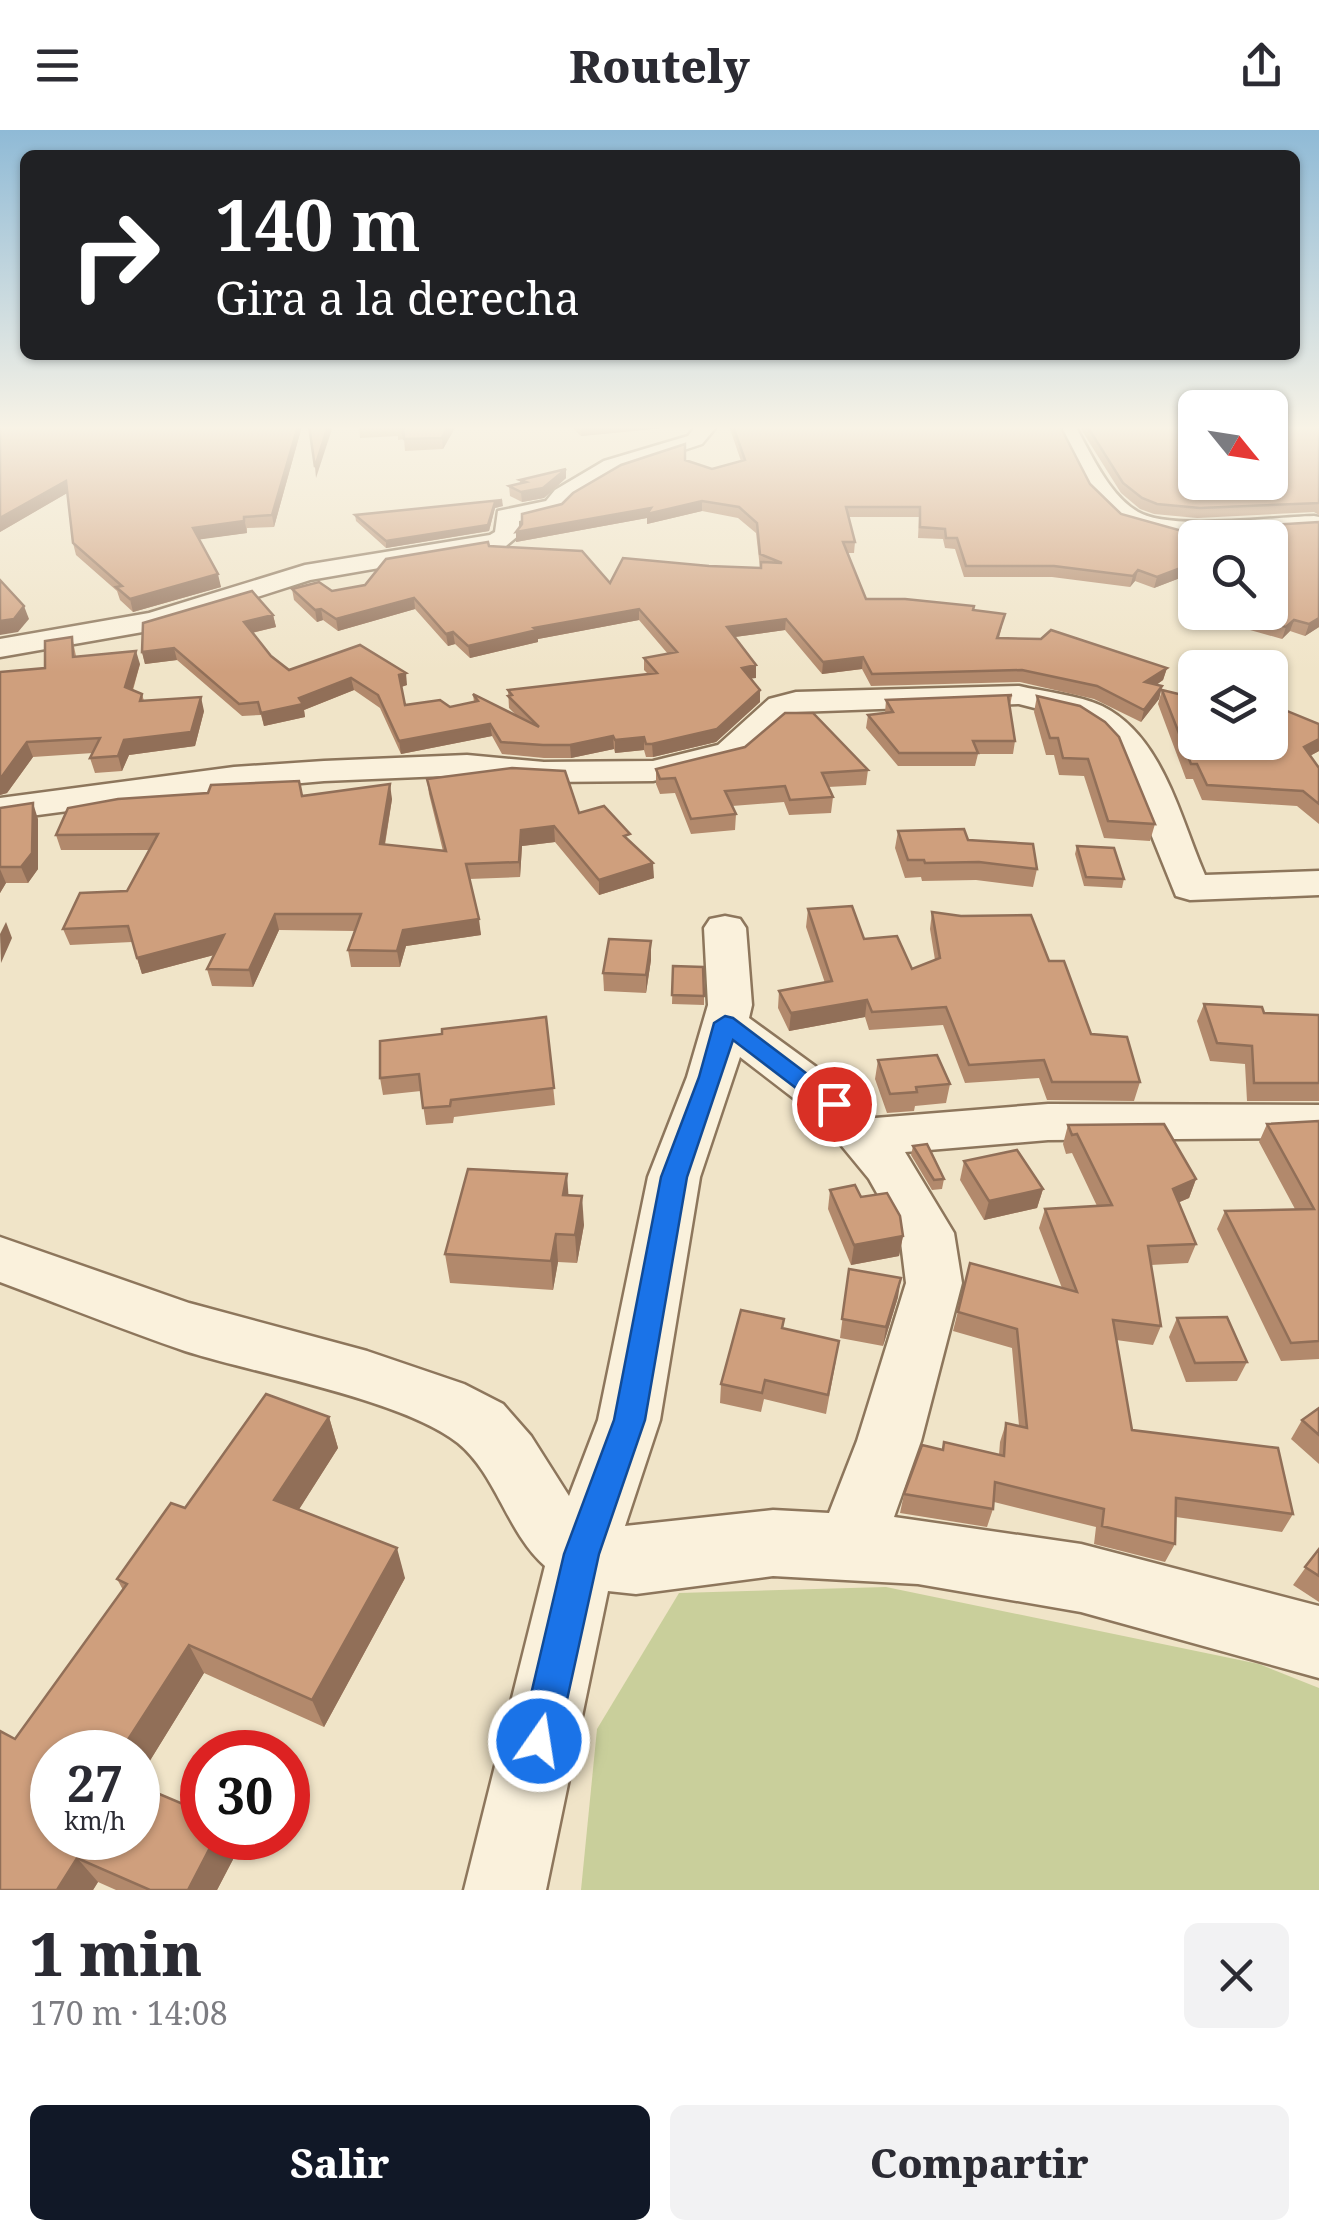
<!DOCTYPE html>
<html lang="es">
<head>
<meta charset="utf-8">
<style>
  :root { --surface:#fff; --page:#f2f2f3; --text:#2b2b33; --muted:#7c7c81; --accent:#111827 }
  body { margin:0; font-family:"Noto Serif",serif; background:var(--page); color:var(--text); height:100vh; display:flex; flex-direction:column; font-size:38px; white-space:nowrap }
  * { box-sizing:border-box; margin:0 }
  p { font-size:32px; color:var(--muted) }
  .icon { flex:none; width:55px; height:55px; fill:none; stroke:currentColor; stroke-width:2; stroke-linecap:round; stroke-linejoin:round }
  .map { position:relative; height:1760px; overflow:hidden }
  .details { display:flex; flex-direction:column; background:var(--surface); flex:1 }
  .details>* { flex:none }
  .guide { position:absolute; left:20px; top:20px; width:1280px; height:210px; border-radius:15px; box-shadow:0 2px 8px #0004; background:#202124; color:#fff; overflow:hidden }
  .needle { width:65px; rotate:120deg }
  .buttons { position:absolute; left:1178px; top:260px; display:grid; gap:20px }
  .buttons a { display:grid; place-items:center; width:110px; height:110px; border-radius:15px; background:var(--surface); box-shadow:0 2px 8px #0004; font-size:50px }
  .speed { position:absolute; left:30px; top:1600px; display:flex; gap:20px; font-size:50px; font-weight:700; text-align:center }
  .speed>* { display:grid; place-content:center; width:130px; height:130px; border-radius:50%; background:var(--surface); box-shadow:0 2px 8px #0004; line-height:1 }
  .speed small { font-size:25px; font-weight:400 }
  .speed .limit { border:15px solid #d22; background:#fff; color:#111 }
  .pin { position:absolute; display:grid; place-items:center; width:85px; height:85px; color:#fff; margin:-42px; border:5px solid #fff; border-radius:50%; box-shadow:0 2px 10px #0007 }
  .me { position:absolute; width:110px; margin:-55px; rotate:13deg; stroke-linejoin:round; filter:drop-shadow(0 0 8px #0008) }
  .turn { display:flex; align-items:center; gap:35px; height:210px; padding:0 30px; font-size:45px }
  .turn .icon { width:130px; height:130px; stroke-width:2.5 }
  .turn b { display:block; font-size:70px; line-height:85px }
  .round { display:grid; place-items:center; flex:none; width:105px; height:105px; border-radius:15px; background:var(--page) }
  .overview { display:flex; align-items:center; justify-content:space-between; height:170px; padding:0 30px }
  h1 { font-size:60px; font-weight:800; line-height:75px }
  .cta { display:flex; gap:20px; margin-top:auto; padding:20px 30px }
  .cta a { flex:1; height:115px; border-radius:15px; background:var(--accent); color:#fff; font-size:40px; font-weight:800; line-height:115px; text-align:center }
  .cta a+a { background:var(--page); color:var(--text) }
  header { display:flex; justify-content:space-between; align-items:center; height:130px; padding:0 30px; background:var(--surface); font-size:45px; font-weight:800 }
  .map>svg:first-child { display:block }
  .green { fill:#c9cf9b }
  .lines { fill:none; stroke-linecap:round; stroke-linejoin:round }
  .minor-casing { stroke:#8d765c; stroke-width:5 }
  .minor { fill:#faf1dc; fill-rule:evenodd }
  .wall { fill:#b2896c }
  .shaded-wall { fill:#916f58 }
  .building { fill:#cf9f7d; stroke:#916f58; stroke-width:2.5 }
  .route { fill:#1a73e8; stroke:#114b97; stroke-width:2.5 }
</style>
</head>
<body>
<header><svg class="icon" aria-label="menu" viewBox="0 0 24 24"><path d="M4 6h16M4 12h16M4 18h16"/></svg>Routely<svg class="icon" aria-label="share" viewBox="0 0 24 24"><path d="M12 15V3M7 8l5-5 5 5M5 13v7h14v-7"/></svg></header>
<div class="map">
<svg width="1319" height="1760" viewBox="0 0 1319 1760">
  <rect width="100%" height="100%" fill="#f0e4c8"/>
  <!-- green -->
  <polygon class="green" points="886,1457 1259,1534 1319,1558 1319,1760 581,1760 597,1599 679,1463"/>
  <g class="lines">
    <defs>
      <g id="minor">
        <polygon points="696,296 717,296 702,314 620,341 571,370 562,381 519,391 519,405 506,416 310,450 154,500 0,527 0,509 149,483 305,435 490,405 495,402 498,381 546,371 555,360 604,331 688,306"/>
        <path d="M1055,296H1075C1092,325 1108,364 1138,382C1171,401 1273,387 1314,386L1319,387V399L1211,405L1213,408H1195V414L1121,392L1091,362Z"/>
        <path d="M1019,556C1045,562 1078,565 1102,576C1163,606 1180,688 1205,745L1319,741V765L1190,770L1176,766L1118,622L1103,606L1078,589L1019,574L796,582L742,629L653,651L544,652L467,645L324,651L234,659L0,690V668L234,637L324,631L467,625L544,632L653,631L718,615L769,569L796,562Z"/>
        <path d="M725,786L740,789L746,798L752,875L749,888L852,963L875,988L1048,974L1319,975V1005L1309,1008L1048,1010L905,1022L954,1103L962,1153L921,1311L894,1387L1081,1414L1319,1476V1548L1081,1482L918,1454L773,1446L636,1464L608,1461L546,1760H464L545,1436C507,1403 497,1345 458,1313C402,1269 257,1244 185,1221C123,1200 62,1175 0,1152V1107L189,1173L367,1221L464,1254L503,1274L531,1306L569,1366L598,1290L648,1047L687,947L708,875L704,798L710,789ZM740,927L818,987L869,1049L900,1104L906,1153L857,1311L829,1383L773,1380L625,1396L660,1290L700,1047Z"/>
      </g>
    </defs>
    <!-- minor casing -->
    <use href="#minor" class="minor-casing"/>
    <!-- minor -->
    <use href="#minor" class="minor"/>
  </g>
  <!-- wall -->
  <g class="wall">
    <polygon points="0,296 302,296 274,397 247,398 247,403 199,409 221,457 133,482 120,470 117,461 76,425 73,413 67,363 0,402"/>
    <polygon points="359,296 456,296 443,319 405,321 404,309 398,310 398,306 360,308"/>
    <polygon points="570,296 685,296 581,306"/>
    <polygon points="729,296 1060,296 1090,354 1121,384 1200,406 1319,392 1319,497 1305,506 1290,501 1282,509 1243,498 1247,486 1237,483 1270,482 1270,408 1195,408 1195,452 1180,448 1154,458 1135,451 1130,457 1052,447 964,447 955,419 945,418 943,409 918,408 919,387 848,387 855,412 854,423 847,423 866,469 973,480 1002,496 999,508 1167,538 1163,550 1156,555 1162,556 1159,569 1141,592 1094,569 1020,552 871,556 862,539 822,544 785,500 735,507 756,548 751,548 760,560 760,572 716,612 653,627 646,627 644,620 615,623 614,619 571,628 544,628 502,624 492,606 401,624 380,578 354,560 304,580 305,587 264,596 261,585 242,586 177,530 145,534 142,522 273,485 276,497 252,503 271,526 289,540 407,555 401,557 405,575 450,577 474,572 473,564 516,585 509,578 508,560 648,544 644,540 644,528 668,524 639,490 538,509 538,512 470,528 455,514 448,516 415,479 338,501 323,490 317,492 294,470 292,459 332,461 365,455 489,416 610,453 709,436 760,438 756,403 738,388 702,381 647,394 647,388 516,412 516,402 562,374 685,330 712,339 741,331"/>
    <polygon points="1079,296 1319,296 1319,385 1314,382 1197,388 1154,384 1140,379 1121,363"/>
    <polygon points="566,339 566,348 544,368 522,372 510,366 509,356 520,354 520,350"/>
    <polygon points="503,376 495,378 489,401 386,418 356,391 355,385"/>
    <polygon points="72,507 76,526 140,534 133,560 142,564 144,571 204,581 195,616 129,625 122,641 95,643 90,628 93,623 33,627 7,663 0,665 0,542 45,538"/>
    <polygon points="1162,560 1195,568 1319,621 1310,626 1319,638 1319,694 1297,676 1202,670 1193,649 1186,649 1158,574"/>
    <polygon points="1012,565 1010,576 1015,611 1013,624 978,624 975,636 898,636 866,598 868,585 885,583 886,570"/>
    <polygon points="1037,566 1155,694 1150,711 1104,708 1084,646 1059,645 1054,625 1046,625 1034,582"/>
    <polygon points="656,639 868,640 866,655 828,657 833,667 831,683 789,685 784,672 732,676 736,684 735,700 691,704 675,663 660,664 656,654"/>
    <polygon points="427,649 579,683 630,712 654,748 599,765 555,712 522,716 520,747 469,749 481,805 406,816 400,837 351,837 348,820 355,801 279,800 253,857 212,856 207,839 214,825 142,844 132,812 70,815 63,799 127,761 149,720 61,720 56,705 302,666 392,669 385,715 443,721 429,664"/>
    <polygon points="0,678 38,689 38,739 28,753 6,753 0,763"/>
    <polygon points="898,701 968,710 1037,739 1033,757 976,750 922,751 921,747 905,748 895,718"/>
    <polygon points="1077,716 1124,749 1122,758 1084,756 1075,724"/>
    <polygon points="808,779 864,809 912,839 935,830 930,799 932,782 1049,831 1091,904 1140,952 1134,971 1047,970 1039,948 965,953 943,895 869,900 865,887 789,901 778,878 779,861 825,853 806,797"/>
    <polygon points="651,811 651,830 646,863 604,861 603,843"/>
    <polygon points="673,836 704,866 704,875 672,874"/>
    <polygon points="1204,874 1264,883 1319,885 1319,971 1247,971 1245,934 1210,931 1197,891"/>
    <polygon points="546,887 555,975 454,987 453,993 426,995 421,961 383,965 380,948 442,904"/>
    <polygon points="878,930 950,954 946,973 915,976 914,981 887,983 875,949"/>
    <polygon points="1319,991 1319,1229 1281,1231 1217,1099 1225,1081 1295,1079 1259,1012 1267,994"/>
    <polygon points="1068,995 1196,1049 1189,1068 1179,1072 1196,1114 1188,1133 1151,1135 1161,1196 1153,1215 1116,1210 1132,1300 1293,1384 1282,1402 1176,1387 1175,1414 1165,1432 1094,1414 1096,1397 994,1372 993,1379 987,1397 900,1383 904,1364 942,1320 944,1312 999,1325 1000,1312 1006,1293 1019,1296 1012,1218 953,1201 970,1133 1062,1158 1039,1098 1045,1079 1097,1076 1072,1023 1066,1024 1063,1014"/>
    <polygon points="913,1016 944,1049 942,1059 932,1060 911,1025"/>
    <polygon points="964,1031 1043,1059 1037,1078 984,1090 960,1050"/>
    <polygon points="830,1060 861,1067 903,1106 899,1126 851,1135 828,1079"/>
    <polygon points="569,1065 584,1095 577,1133 558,1132 553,1160 450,1153 445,1124"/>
    <polygon points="849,1139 898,1167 883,1216 840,1208"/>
    <polygon points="1177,1188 1247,1232 1237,1251 1186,1252 1169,1207"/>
    <polygon points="784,1189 783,1198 836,1230 826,1284 764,1269 761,1282 720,1273 721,1254"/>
    <polygon points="1319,1278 1319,1334 1291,1309 1302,1290"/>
    <polygon points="329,1287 338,1318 299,1379 405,1448 324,1597 204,1543 138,1650 138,1622 52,1622 202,1708 234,1708 240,1716 217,1760 116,1760 98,1752 93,1760 15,1609 123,1460 117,1449 185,1378"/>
    <polygon points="1319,1419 1319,1472 1293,1455"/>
  </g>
  <!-- shaded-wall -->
  <g class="shaded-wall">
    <polygon points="298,296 302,296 274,397 272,385"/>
    <polygon points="328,296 333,296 316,348 315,337"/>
    <polygon points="448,296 456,296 443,319 442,308"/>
    <polygon points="596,296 685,296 581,306 581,297"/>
    <polygon points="566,339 566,348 544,368 522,372 521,362"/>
    <polygon points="66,351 69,362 0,402 0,388"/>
    <polygon points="502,370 503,376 495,378 489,401 386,418 386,411"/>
    <polygon points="702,371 702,381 647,394 647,388 516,412 516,402 651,378"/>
    <polygon points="244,387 247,403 196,410 193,398"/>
    <polygon points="1183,437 1180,448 1154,458 1157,447"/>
    <polygon points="1138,440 1135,451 1130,457 1133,446"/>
    <polygon points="218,444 221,457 133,482 130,469"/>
    <polygon points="414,468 415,479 338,501 336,489"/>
    <polygon points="24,476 29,489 18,502 0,505 0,491"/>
    <polygon points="321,479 323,490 317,492 315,480"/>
    <polygon points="639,479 639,490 538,509 538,512 470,528 468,516 534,498"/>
    <polygon points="273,485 276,497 247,504 244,492"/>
    <polygon points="1319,488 1319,497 1305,506 1309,494"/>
    <polygon points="786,489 785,500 727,508 727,497"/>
    <polygon points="1294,490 1290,501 1282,509 1286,497"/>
    <polygon points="453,502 455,514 448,516 446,504"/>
    <polygon points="174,518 177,530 145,534 142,522"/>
    <polygon points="136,521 140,534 129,571 125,557"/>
    <polygon points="863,527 862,539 822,544 823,532"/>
    <polygon points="756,535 756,548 741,550 742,538"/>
    <polygon points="1167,538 1163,550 1142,565 1145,552"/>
    <polygon points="406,543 407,555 401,557 399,545"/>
    <polygon points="351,548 354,560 304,580 305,587 264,596 261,583"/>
    <polygon points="1162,556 1159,569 1141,592 1144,580"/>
    <polygon points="760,560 760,572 716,612 653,627 652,614"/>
    <polygon points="201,567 204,581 195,616 129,625 122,641 118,626 124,610"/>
    <polygon points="490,594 492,606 401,624 399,611"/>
    <polygon points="613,606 614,619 571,628 570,615"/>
    <polygon points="644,607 644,620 615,623 615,610"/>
    <polygon points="1319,609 1319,621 1298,632 1304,617"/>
    <polygon points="27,612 33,627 7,663 0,665 0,649"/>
    <polygon points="390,654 392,669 382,730 380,714"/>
    <polygon points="33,673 38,689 38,739 28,753 21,737"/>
    <polygon points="554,696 555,712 522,716 520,747 519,732 521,700"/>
    <polygon points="653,733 654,748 599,765 599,750"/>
    <polygon points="0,739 6,753 0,763"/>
    <polygon points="275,784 279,800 253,857 249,840"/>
    <polygon points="479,789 481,805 406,816 400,837 397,821 403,800"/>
    <polygon points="6,792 12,808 1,833 0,804"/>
    <polygon points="224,805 229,821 142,844 137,828"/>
    <polygon points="651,811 651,830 646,863 646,845"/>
    <polygon points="867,870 865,887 789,901 791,883"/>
    <polygon points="567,1044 569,1073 563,1065"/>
    <polygon points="1196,1049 1189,1068 1166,1078 1173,1059"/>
    <polygon points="1043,1059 1037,1078 984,1090 989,1071"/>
    <polygon points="582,1066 584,1095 577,1133 575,1105"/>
    <polygon points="556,1104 558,1132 553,1160 551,1131"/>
    <polygon points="903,1106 899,1126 851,1135 854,1115"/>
    <polygon points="901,1148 898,1167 883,1216 886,1197"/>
    <polygon points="329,1287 338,1318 286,1400 274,1370"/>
    <polygon points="397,1418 405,1448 324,1597 312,1570"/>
    <polygon points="189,1515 204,1543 138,1650 138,1622 120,1622"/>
    <polygon points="215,1708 234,1708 240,1716 217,1760 188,1760"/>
    <polygon points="77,1728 98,1752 93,1760 57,1760"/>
  </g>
  <!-- building -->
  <g class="building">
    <polygon points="0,296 298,296 272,385 244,387 244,391 193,398 218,444 130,469 116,457 122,456 73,413 66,351 0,388"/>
    <polygon points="309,296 328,296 315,337"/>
    <polygon points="397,296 448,296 442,308 404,309 403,298 397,298"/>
    <polygon points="733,296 1060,296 1090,354 1121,384 1200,406 1202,401 1220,398 1319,392 1319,488 1309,494 1294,490 1286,497 1246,487 1251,482 1270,482 1270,408 1195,408 1195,440 1183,437 1157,447 1138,440 1133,446 1054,436 966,436 957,408 946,408 945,399 920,397 920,377 846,377 855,412 843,412 866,469 905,469 974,476 973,480 1005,484 997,508 1041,509 1051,500 1167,538 1145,552 1162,556 1144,580 1097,556 1022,540 872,544 863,527 823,532 786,489 727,497 756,535 742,538 760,560 717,599 652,614 646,614 644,607 615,610 613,606 570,615 543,615 501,612 490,594 399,611 378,565 351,548 299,568 303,574 261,583 258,572 239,574 174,518 142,522 143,493 252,461 273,485 244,492 271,526 289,540 360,515 406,543 399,545 405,575 440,570 450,577 478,571 473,564 539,597 508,566 512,565 508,560 657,543 644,528 677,522 639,479 534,498 537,500 468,516 453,502 446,504 414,468 336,489 321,479 315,480 292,459 319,452 332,461 365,455 386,429 488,412 489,416 582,421 610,453 623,428 709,436 761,438 761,432 782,433 760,424 757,393 739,377 702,371 647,384 651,378 516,402 522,394 522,384 562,374 573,363 621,335 685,314 685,330 712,339 745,330"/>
    <polygon points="1087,296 1195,296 1195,352 1270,352 1270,296 1319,296 1319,373 1200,378 1157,374 1142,368 1123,353"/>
    <polygon points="566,339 543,358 521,362 509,356 526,352 520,350"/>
    <polygon points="502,370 495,372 488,395 386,411 355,385"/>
    <polygon points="0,450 24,476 14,489 0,491"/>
    <polygon points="72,507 73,527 136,521 125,557 142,564 140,571 201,567 191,602 124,610 118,626 90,628 100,608 27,612 0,649 0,542 45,538 45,511"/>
    <polygon points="1162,560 1195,568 1195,612 1270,612 1270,574 1319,594 1319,609 1304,617 1319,638 1319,674 1303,661 1207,655 1197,634 1191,634"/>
    <polygon points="1012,565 1008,566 1015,611 973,611 978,623 899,623 868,585 893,582 886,570"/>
    <polygon points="1037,566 1080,576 1105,592 1119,607 1155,694 1108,691 1088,629 1063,628 1058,608 1050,608"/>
    <polygon points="785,583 813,583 868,640 822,643 833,667 790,670 785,656 725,661 736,684 691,689 675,648 660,649 656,639 745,617"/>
    <polygon points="512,638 565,641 579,683 604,676 630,704 624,706 653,733 599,750 554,696 521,700 519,732 466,734 479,789 403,800 397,821 348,820 361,784 275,784 249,840 207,839 224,805 137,828 128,796 63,799 80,763 127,761 158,704 56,705 68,678 118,669 208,663 211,655 299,651 302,666 390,654 380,714 446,721 427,649"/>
    <polygon points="33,673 32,723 21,737 0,737 0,678"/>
    <polygon points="964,699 968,710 1033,714 1037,739 979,732 925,733 924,730 908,730 898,701"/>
    <polygon points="1077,716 1114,718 1124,749 1086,747"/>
    <polygon points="852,776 864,809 897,806 912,839 940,828 932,782 961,786 1031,785 1049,831 1064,831 1091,904 1127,907 1140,952 1052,952 1044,930 969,935 946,877 872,882 867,870 791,883 779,861 832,851 808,779"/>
    <polygon points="609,809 651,811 646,845 603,843"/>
    <polygon points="673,836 703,837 704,866 672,865"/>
    <polygon points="1204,874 1262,877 1264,883 1319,885 1319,953 1254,953 1252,916 1217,913"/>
    <polygon points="546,887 554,958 451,970 450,976 423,978 419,944 380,948 380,911 442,904 442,899"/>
    <polygon points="937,925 950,954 916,957 917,962 890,964 878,930"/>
    <polygon points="1319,991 1319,1211 1291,1213 1225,1081 1314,1079 1267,994"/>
    <polygon points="1164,994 1196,1049 1173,1059 1196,1114 1148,1116 1161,1196 1113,1190 1132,1300 1278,1318 1293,1384 1176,1368 1175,1414 1102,1396 1104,1379 995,1352 993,1379 904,1364 922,1315 943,1320 944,1312 1004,1326 1006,1293 1027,1298 1017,1199 958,1182 970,1133 1077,1162 1045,1079 1112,1075 1077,1004 1072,1005 1068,995"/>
    <polygon points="927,1014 944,1049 934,1050 913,1016"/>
    <polygon points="1017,1020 1043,1059 989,1071 964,1031"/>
    <polygon points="468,1039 567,1044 563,1065 582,1066 575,1105 556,1104 551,1131 445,1124"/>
    <polygon points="855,1055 861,1067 887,1063 900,1086 903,1106 854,1115 830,1060"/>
    <polygon points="849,1139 901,1148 886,1197 842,1189"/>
    <polygon points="741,1180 784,1189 782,1198 839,1211 828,1265 765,1250 762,1263 721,1254"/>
    <polygon points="1227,1187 1247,1232 1195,1233 1177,1188"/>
    <polygon points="266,1264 329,1287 274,1370 397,1418 312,1570 189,1515 120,1622 52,1622 52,1708 138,1708 138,1655 202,1682 202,1708 215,1708 188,1760 150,1760 77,1728 57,1760 0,1760 0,1601 15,1609 127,1454 117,1449 171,1373 185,1378"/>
    <polygon points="1319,1278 1319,1305 1302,1290"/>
    <polygon points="1319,1419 1319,1446 1305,1437"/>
  </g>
  <!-- sky -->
  <linearGradient id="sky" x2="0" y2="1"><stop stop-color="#8fbad6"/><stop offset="0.55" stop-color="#f8f3e6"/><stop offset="1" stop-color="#f8f3e6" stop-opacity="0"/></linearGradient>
  <rect width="1319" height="542" fill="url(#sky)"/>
  <!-- route -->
  <polygon class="route" points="725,886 733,888 847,974 843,981 826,981 733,910 687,1047 645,1290 599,1424 558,1611 553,1624 539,1630 526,1624 520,1611 564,1424 614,1290 661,1047 699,947 714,893"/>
</svg>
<div class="buttons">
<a><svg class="needle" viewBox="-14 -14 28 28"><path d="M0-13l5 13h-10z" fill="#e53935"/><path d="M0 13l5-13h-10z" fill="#7c7c81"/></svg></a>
<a><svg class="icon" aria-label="search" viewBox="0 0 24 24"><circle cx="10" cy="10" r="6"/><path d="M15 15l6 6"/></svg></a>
<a><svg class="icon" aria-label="layers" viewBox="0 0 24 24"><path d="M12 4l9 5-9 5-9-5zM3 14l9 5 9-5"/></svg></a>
</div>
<div class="speed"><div>27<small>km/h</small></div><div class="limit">30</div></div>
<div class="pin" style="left:834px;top:974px;background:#d93025"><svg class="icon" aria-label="arrive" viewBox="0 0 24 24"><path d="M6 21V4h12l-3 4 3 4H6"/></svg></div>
<svg class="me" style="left:539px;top:1611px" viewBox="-20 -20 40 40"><circle r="17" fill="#1a73e8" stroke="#fff" stroke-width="3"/><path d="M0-11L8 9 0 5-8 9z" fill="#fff"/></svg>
<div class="guide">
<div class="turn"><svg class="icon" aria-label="right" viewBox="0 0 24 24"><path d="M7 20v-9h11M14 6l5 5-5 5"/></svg><div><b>140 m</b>Gira a la derecha</div></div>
</div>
</div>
<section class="details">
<div class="overview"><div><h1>1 min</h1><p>170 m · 14:08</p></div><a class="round"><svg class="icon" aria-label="close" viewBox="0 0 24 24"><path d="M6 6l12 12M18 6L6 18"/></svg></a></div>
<div class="cta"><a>Salir</a><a>Compartir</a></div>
</section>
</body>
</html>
